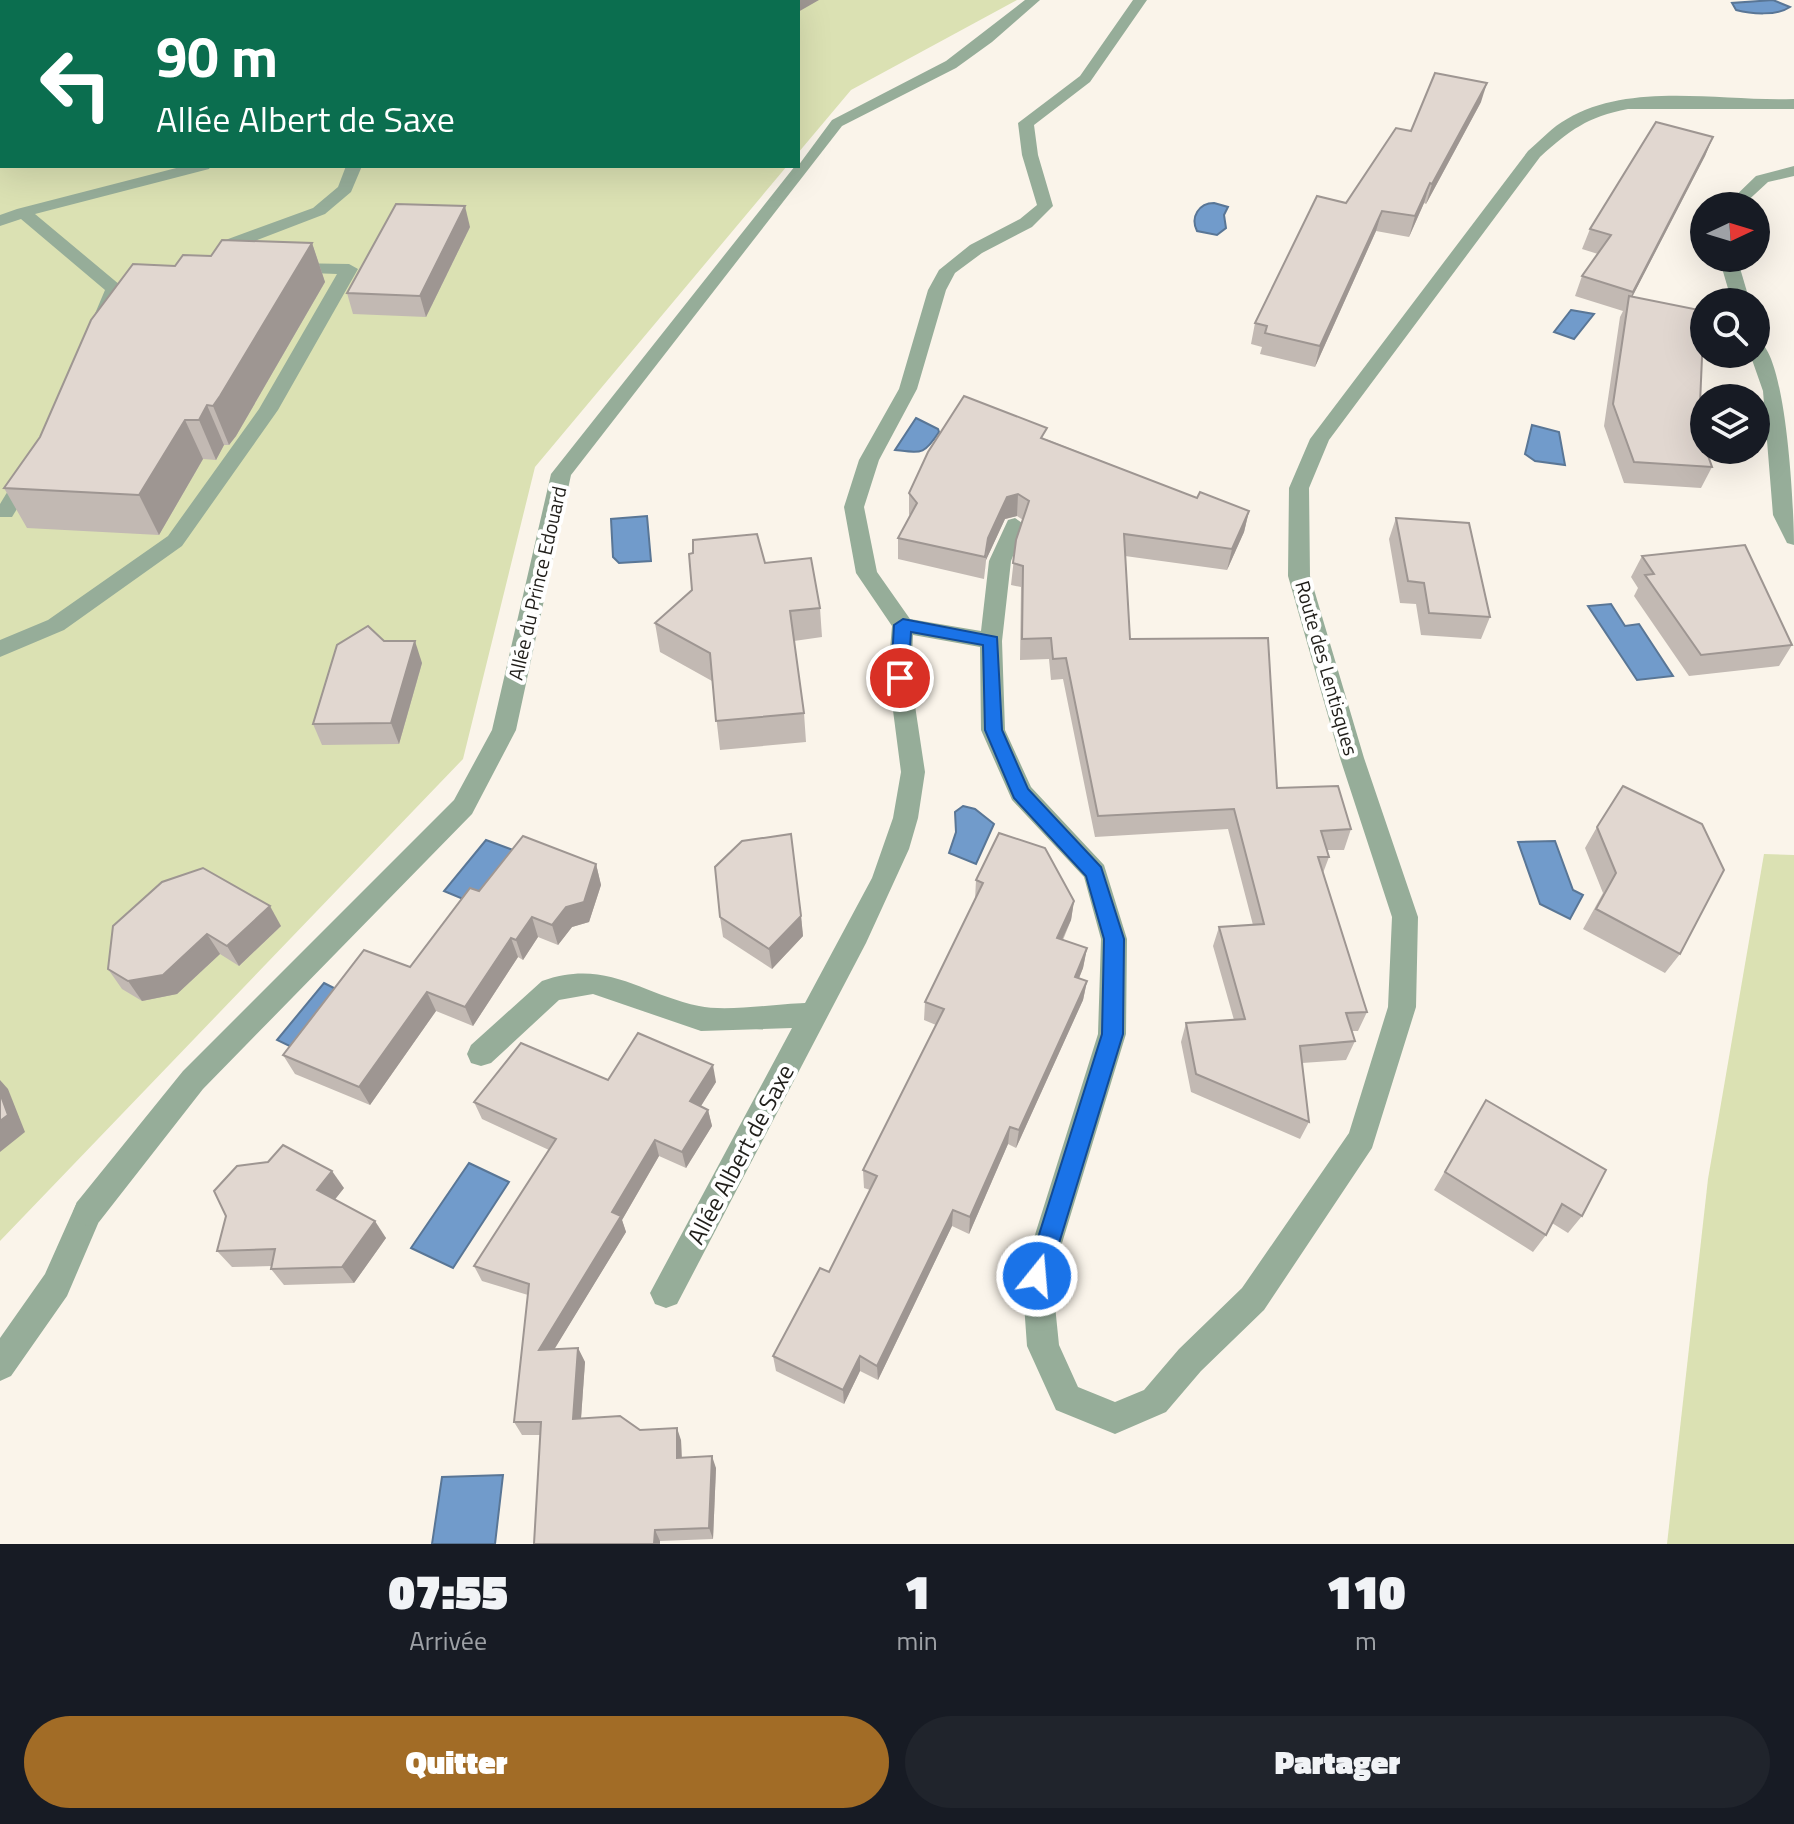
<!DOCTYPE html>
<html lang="fr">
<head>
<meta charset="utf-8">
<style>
  :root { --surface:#171b24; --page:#20242c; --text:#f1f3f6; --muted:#9ea1a6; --accent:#a26c26 }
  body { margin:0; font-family:"Titillium Web",sans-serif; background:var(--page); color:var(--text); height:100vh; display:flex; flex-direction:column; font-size:30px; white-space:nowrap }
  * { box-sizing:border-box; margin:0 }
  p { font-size:26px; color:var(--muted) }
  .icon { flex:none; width:44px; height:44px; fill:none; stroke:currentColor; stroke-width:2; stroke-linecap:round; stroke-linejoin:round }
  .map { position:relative; height:1544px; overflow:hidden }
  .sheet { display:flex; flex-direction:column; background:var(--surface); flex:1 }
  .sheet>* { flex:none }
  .hud { position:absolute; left:0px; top:0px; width:800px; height:168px; box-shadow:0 8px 32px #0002; background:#0b6e4f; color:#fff; overflow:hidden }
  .needle { width:52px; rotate:86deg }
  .buttons { position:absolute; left:1690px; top:192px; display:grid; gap:16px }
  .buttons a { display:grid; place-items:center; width:80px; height:80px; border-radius:50%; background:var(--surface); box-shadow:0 8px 32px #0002; font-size:40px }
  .pin { position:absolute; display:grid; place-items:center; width:68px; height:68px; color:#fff; margin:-34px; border:4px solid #fff; border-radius:50%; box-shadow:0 2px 8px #0007 }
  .me { position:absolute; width:88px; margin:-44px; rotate:17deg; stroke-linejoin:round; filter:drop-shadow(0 0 6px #0008) }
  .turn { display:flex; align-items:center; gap:28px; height:168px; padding:0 24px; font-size:36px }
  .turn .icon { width:104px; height:104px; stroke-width:2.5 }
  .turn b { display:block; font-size:56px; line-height:68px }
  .eta { display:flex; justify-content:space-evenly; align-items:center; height:136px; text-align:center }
  .eta b { font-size:48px; font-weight:800; line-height:56px }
  .action { display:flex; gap:16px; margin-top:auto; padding:16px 24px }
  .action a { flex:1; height:92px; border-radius:48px; background:var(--accent); color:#fff; font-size:32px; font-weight:800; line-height:92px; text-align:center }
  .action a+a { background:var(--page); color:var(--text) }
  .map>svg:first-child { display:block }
  .green { fill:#dbe1b3 }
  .water { fill:#719bcb; stroke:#597696; stroke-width:2 }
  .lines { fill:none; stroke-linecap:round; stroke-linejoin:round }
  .lane { fill:#96ad99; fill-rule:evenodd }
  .street { fill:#96ad99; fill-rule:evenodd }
  .wall { fill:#c2b9b3 }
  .shaded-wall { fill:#9e9692 }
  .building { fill:#e1d7d0; stroke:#9e9692; stroke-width:2 }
  .route { fill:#1a73e8; stroke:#114b97; stroke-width:2 }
  .labels { text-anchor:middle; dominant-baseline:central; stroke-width:8; stroke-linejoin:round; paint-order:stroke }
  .street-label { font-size:20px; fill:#201e1a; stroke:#fff }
  .near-street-label { font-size:24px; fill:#201e1a; stroke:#fff }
</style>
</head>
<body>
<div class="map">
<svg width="1794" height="1544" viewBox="0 0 1794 1544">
  <rect width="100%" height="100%" fill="#faf4ea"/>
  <!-- green -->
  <g class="green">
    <polygon points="0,0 1017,0 851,90 798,153 798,2 2,2 2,166 787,166 535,467 463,759 0,1241"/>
    <polygon points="1764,854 1794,855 1794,1544 1667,1544 1708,1179"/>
  </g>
  <!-- water -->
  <g class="water">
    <path d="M1773,0L1790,7C1777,16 1751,14 1736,10L1732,3Z"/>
    <path d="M1214,203L1228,207L1224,215L1226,228L1217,235L1197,231C1190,217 1199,203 1214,203Z"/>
    <polygon points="1571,310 1594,314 1574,339 1554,332"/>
    <path d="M916,418L938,429L939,432C924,455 922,453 895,450Z"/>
    <polygon points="1532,425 1559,432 1565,465 1535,461 1525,454"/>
    <polygon points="647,516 651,561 619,563 613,557 611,519"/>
    <polygon points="1611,604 1625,626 1639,624 1673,676 1637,680 1588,606"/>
    <polygon points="963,806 975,809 994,824 976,864 949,853 956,832 955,812"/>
    <polygon points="486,840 513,850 479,894 463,899 444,891"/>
    <polygon points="1555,841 1573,890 1583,895 1570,919 1540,904 1518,842"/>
    <polygon points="324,983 346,994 300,1051 277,1040"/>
    <polygon points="469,1163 509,1182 453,1268 411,1248"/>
    <polygon points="503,1475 495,1544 432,1544 442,1477"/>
  </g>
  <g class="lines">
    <!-- lane -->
    <g class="lane">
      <polygon points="184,166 211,166 209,169 35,214 120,285 123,289 109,320 97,320 94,316 105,290 21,219 0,226 0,215 17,209"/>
      <polygon points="346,166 362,166 351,192 325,214 234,249 228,265 216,265 213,261 220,242 313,208 338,187"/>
      <polygon points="290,263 349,264 358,269 278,410 182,546 64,630 0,657 0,640 48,620 168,536 259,409 337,274 284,272 281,268"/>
      <polygon points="27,470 37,476 12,517 0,517 0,504 20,471"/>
      <polygon points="88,1198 99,1202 103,1212 67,1296 11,1376 0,1381 0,1338 45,1274 77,1202"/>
    </g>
    <!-- street -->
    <g class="street">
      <polygon points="1025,0 1040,0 992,42 956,68 842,126 571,475 516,730 472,814 203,1089 99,1222 88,1226 77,1222 73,1212 77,1202 183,1071 454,800 492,730 551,474 795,166 798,166 832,120 946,61"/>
      <path d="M1133,0H1147L1090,82L1034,125L1038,155L1053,206L1032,227L982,253L955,273L946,290L917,389L879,460L864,507L877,572L910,619L981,631L989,561L1008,520L1015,518L1025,525L1011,561L1002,641L1005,730L1031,787L1104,865L1127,939L1126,1034L1052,1276L1059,1345L1078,1387L1115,1402L1144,1390L1179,1349L1242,1288L1349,1133L1388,1007L1392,917L1340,758L1288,576L1289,488L1310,439L1528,151C1541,140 1552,127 1567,119C1632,81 1722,102 1794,99V109H1628C1587,117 1570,130 1540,157L1329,440L1309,488L1310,576L1364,758L1418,917L1416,1007L1372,1148L1264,1310L1201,1371L1166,1412L1115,1434L1056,1410L1027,1346L1022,1276L1098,1034L1101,939L1084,877L1012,800L981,730L980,647L913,635L911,679L925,772L918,818L909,849L866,943L677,1304L666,1308L655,1304L650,1293L792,1028L701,1031L593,994L559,1000L491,1063L481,1066L471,1063L467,1054L471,1045L542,981C606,958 641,994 699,1006C725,1012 776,1004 805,1003L872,878L893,818L901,772L888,672L892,626L856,573L844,507L859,460L899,389L928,290L939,270L970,245L1020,219L1037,205L1022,155L1018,123L1080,76Z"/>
      <polygon points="1794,166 1794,176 1768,182 1742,206 1725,206 1756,176"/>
      <polygon points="1719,258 1737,258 1750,302 1732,302"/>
      <path d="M1756,340C1787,347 1794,514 1794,545L1787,543L1773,515L1763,391L1750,354H1756Z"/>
    </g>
  </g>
  <!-- wall -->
  <g class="wall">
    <polygon points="1481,102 1426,204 1424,203 1409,237 1376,231 1315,367 1260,354 1262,347 1251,344 1255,323 1346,203 1411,131"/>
    <polygon points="1713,137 1705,156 1632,297 1699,427 1712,467 1701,488 1624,483 1604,426 1620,317 1623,311 1575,296 1582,276 1598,254 1582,249 1590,229"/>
    <polygon points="470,227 426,317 353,314 347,293"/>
    <polygon points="312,243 325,282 236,436 229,445 224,445 216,460 203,459 159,535 27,528 4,488 40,437 175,266 211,256"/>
    <polygon points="1046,439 1197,498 1249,511 1244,532 1227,570 1125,556 1130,639 1277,788 1351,829 1344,850 1327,850 1329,857 1323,873 1367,1012 1358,1031 1352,1031 1355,1041 1346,1060 1302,1063 1309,1122 1300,1139 1191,1092 1181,1042 1186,1023 1234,1020 1213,946 1219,927 1253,925 1228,829 1095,837 1063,679 1051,680 1049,659 1020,660 1021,587 1011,585 1016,540 1023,520 1017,516 1005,519 986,560 984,579 898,559 898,538 910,516 909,514 909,493"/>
    <polygon points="1396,518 1490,617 1481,639 1421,635 1416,604 1400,603 1389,539"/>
    <polygon points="1642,556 1792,645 1779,666 1689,676 1634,596 1638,588 1631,577"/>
    <polygon points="765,563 820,608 822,637 794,641 804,713 806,742 720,750 712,681 660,652 655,623"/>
    <polygon points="384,641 422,663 399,744 322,745 313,724"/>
    <polygon points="1597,827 1680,954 1665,973 1583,929 1603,893 1585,848"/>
    <polygon points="596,864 601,885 589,922 572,927 558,945 538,937 523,960 518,957 473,1026 436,1011 370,1105 295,1074 283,1055 410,967 479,891"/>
    <polygon points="976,880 1074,901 1071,920 1063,940 1087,948 1083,968 1079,978 1087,981 1083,1000 1016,1148 1008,1144 969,1234 952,1226 878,1380 860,1371 844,1404 776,1371 773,1356 829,1272 870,1190 864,1188 863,1170 936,1025 924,1020 925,1002 975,900"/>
    <polygon points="162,882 281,926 239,966 220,954 177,994 142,1001 122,989 108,969"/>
    <polygon points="801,916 803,936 772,969 723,937 720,917"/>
    <polygon points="608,1080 716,1082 701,1106 708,1110 712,1126 686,1168 659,1156 622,1220 626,1232 554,1349 578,1348 585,1362 581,1419 640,1430 681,1440 682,1458 716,1468 713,1539 660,1541 660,1544 534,1544 540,1435 522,1435 514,1422 528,1295 482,1281 474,1266 549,1150 482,1119 474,1102"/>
    <polygon points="1486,1100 1582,1216 1568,1233 1552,1223 1546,1235 1533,1252 1434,1190"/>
    <polygon points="344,1188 335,1199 386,1238 354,1283 284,1285 271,1269 272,1266 232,1267 217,1251"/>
  </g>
  <!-- shaded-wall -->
  <g class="shaded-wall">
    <polygon points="789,0 819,0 798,12 798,2 786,2"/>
    <polygon points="1487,83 1481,102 1426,204 1432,184"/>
    <polygon points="1713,137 1705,156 1627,307 1633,292"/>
    <polygon points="1430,183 1424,203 1409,237 1415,216"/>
    <polygon points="465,206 470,227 426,317 420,296"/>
    <polygon points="1382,211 1376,231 1315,367 1320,346"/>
    <polygon points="312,243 325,282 236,436 229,445 213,406"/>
    <polygon points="207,405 224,445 216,460 199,420"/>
    <polygon points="185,420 203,459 159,535 139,495"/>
    <polygon points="1018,494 1017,516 1005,519 986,560 984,579 988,538 1007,497"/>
    <polygon points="1249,511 1244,532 1227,570 1232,549"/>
    <polygon points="415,641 422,663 399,744 391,723"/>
    <polygon points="596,864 601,885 589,922 572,927 558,945 552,925"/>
    <polygon points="1074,901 1071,920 1054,957 1057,938"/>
    <polygon points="270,906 281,926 239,966 227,946"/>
    <polygon points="801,916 803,936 772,969 769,949"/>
    <polygon points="532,917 538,937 523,960 516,940"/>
    <polygon points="207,934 220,954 177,994 142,1001 128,981"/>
    <polygon points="511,938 518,957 473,1026 465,1007"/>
    <polygon points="1087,948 1083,968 1072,996 1075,977"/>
    <polygon points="1087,981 1083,1000 1016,1148 1019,1130"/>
    <polygon points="427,992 436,1011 370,1105 359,1087"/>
    <polygon points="713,1065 716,1082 694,1117 690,1101"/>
    <polygon points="0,1080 8,1089 25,1132 0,1152"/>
    <polygon points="708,1110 712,1126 686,1168 682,1152"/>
    <polygon points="1010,1127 1008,1144 969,1234 970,1217"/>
    <polygon points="655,1140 659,1156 622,1220 626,1232 546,1363 539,1350 612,1212"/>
    <polygon points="332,1171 344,1188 329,1207 317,1190"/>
    <polygon points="953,1210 952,1226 878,1380 877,1366"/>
    <polygon points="375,1221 386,1238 354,1283 342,1267"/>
    <polygon points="578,1348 585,1362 580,1432 573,1419"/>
    <polygon points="860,1356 860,1371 844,1404 843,1390"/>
    <polygon points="677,1428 681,1440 682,1470 677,1458"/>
    <polygon points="712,1456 716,1468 713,1539 709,1528"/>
    <polygon points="655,1530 660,1541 660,1544 654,1544"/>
  </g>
  <!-- building -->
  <g class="building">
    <polygon points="681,0 789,0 786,2 684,2 680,1"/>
    <polygon points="1435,73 1487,83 1432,184 1430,183 1415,216 1382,211 1320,346 1265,333 1267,326 1255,323 1317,196 1346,203 1396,128 1411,131"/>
    <polygon points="1656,122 1713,137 1633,292 1582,276 1611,235 1590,229"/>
    <polygon points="396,204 465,206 420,296 347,293"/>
    <polygon points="222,240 312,243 220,396 213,406 207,405 199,420 185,420 139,495 4,488 40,437 91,320 133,264 175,266 183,255 211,256"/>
    <polygon points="1629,296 1704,311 1699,427 1704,443 1704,450 1706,450 1712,467 1634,462 1613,404"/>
    <polygon points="964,396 1047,428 1041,438 1197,498 1200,492 1249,511 1232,549 1124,534 1130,639 1268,638 1277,788 1338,786 1351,829 1321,831 1329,857 1318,857 1367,1012 1346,1013 1355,1041 1300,1046 1309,1122 1196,1074 1186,1023 1245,1019 1219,927 1264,924 1234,809 1098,816 1066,658 1053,659 1051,638 1022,639 1023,566 1013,563 1016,540 1029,501 1018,494 1007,497 988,538 985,557 898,538 917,503 909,493 928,452"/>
    <polygon points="1396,518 1469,523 1490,617 1429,613 1424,583 1408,581"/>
    <polygon points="757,534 765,563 811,558 820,608 790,611 804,713 716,721 710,653 655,623 692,590 689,554 693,553 693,540"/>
    <polygon points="1745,545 1792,645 1701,655 1645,575 1654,574 1642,556"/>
    <polygon points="368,626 384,641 415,641 391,723 313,724 337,645"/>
    <polygon points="1623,786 1702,824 1724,870 1680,954 1596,909 1616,873 1597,827"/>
    <polygon points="999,833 1045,848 1074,901 1057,938 1087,948 1075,977 1087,981 1019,1130 1010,1127 970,1217 953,1210 877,1366 860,1356 843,1390 773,1356 820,1268 829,1272 877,1176 863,1170 944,1009 925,1002 983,883 976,880"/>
    <polygon points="791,834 801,916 769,949 720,917 715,867 742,841"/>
    <polygon points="523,836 596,864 584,902 566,907 552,925 532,917 516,940 511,938 465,1007 427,992 359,1087 283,1055 364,950 410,967 470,888 479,891"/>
    <polygon points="203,868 270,906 227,946 207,934 163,975 128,981 108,969 113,926 162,882"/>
    <polygon points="638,1033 713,1065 690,1101 708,1110 682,1152 655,1140 612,1212 621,1216 539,1350 578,1348 573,1419 620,1416 640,1430 677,1428 677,1458 712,1456 709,1528 655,1530 654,1544 534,1544 541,1422 514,1422 529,1284 474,1266 556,1139 474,1102 521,1043 608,1080"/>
    <polygon points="0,1093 8,1115 0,1121"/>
    <polygon points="1486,1100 1606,1170 1582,1216 1562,1204 1546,1235 1445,1172"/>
    <polygon points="283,1145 332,1171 317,1190 375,1221 342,1267 271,1269 275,1249 217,1251 226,1216 214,1191 237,1166 268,1162"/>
  </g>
  <!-- route -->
  <polygon class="route" points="903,619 997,637 1002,730 1028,789 1101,867 1124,939 1123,1034 1049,1276 1046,1284 1037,1288 1029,1284 1026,1276 1102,1034 1104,939 1086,876 1014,798 985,730 983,645 911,632 908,678 900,684 894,682 891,678 894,625"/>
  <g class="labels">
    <!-- street labels -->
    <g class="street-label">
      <text transform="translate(537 583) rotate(-77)">Allée du Prince Edouard</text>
      <text transform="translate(1327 668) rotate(74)">Route des Lentisques</text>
    </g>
    <!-- near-street labels -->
    <g class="near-street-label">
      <text transform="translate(740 1154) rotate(-62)">Allée Albert de Saxe</text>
    </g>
  </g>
</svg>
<div class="buttons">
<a><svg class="needle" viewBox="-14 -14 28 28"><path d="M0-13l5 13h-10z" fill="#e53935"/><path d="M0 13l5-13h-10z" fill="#9ea1a6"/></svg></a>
<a><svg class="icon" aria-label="search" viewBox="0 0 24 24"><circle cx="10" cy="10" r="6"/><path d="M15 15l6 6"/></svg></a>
<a><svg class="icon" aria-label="layers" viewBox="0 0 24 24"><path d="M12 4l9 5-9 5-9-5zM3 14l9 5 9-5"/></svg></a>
</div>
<div class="pin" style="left:900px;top:678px;background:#d93025"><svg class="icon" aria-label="arrive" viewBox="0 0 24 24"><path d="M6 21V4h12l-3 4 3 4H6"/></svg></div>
<svg class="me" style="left:1037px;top:1276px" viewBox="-20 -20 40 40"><circle r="17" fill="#1a73e8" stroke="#fff" stroke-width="3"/><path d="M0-11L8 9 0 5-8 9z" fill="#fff"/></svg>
<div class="hud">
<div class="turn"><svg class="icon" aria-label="left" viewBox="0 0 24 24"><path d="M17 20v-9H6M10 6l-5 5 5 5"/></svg><div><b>90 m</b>Allée Albert de Saxe</div></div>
</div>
</div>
<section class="sheet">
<div class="eta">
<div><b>07:55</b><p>Arrivée</p></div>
<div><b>1</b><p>min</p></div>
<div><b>110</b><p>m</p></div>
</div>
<div class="action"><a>Quitter</a><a>Partager</a></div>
</section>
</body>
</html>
